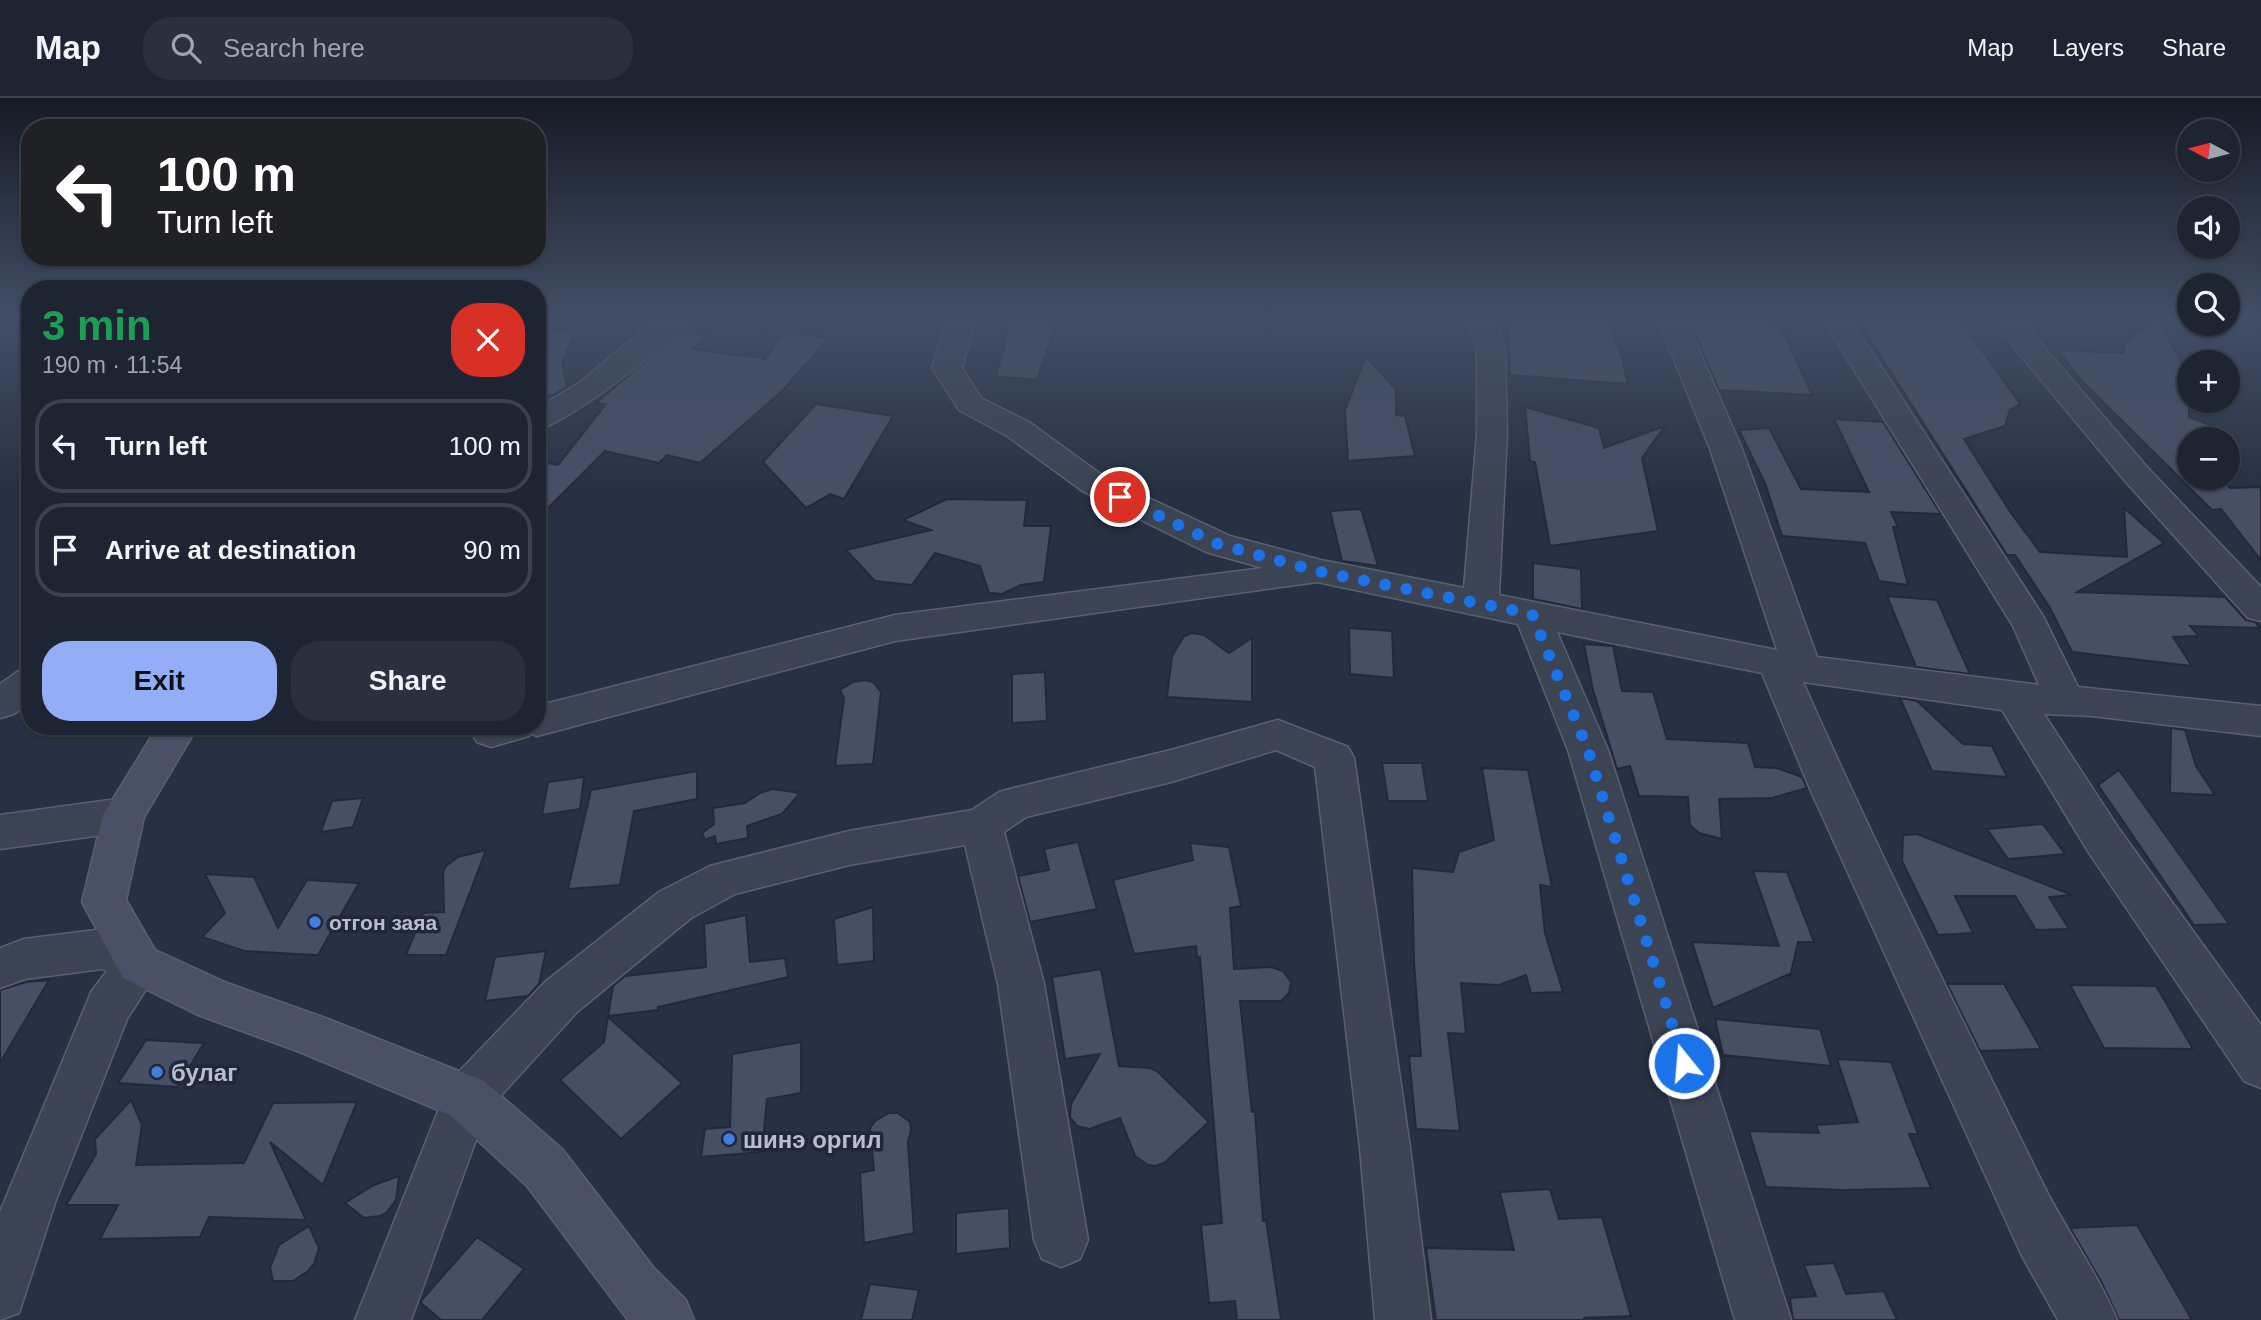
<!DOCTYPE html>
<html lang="en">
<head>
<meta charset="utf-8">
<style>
  :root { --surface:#1e2432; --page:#2b303e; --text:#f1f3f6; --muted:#a1a4ac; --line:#3c414d; --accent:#93adf7 }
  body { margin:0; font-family:Arial,sans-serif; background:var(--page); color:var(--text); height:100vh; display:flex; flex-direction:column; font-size:26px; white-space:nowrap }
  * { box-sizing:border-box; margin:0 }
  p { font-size:23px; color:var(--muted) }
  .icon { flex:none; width:38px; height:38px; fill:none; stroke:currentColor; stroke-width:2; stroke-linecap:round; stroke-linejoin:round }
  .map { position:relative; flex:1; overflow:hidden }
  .drawer { position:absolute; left:21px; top:182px; width:525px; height:455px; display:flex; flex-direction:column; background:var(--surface); border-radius:28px; box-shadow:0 2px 5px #0004,0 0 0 2px var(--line) }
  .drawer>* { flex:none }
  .guide { position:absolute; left:21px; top:21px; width:525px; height:147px; border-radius:28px; box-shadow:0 2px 5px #0004,0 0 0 2px var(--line); background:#202124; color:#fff; overflow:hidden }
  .needle { width:46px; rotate:277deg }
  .tools { position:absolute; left:2177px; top:21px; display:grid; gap:14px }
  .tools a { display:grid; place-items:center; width:63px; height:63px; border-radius:50%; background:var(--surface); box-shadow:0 2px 5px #0004,0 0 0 2px var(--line); font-size:35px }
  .pin { position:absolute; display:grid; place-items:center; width:60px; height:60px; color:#fff; margin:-30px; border:4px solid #fff; border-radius:50%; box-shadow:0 2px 7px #0007 }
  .me { position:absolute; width:77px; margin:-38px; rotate:343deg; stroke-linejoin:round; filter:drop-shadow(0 0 5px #0008) }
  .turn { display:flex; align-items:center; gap:24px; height:147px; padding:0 21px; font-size:32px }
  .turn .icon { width:91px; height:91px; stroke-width:2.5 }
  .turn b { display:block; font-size:49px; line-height:60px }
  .round { display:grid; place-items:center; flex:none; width:74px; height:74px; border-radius:28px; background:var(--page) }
  .summary { display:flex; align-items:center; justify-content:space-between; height:119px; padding:0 21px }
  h1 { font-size:42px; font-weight:700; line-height:52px; color:#1e9e55 }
  .primary-button { display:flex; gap:14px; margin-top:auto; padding:14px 21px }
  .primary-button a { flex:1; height:80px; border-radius:28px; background:var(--accent); color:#111; font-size:28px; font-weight:700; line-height:80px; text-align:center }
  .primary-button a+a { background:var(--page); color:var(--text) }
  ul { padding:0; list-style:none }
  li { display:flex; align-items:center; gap:21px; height:94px; margin:0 14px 10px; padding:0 7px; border:4px solid var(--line); border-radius:28px }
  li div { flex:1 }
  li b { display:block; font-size:26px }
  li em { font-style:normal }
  header { display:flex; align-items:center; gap:42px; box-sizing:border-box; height:98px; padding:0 35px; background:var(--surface); border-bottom:2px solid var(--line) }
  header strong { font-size:33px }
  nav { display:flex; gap:38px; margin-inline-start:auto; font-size:24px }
  .search { width:490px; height:63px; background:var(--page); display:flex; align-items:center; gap:18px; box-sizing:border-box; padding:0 24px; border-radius:28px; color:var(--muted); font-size:26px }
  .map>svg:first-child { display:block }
  .building { fill:#474f65; stroke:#23293a; stroke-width:2 }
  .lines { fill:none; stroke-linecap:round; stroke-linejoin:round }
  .minor-casing { stroke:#5a6070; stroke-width:3 }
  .secondary-casing { stroke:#5a6070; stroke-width:3 }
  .minor { fill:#3c4353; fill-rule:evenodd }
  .secondary { fill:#4a5166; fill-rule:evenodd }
  .route { stroke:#1a73e8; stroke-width:12; stroke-dasharray:0 21.6 }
  .shop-dot { fill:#3f7fe0; stroke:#202738; stroke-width:2.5 }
  .labels { text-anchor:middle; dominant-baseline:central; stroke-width:7; stroke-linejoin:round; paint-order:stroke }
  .poi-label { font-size:21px; font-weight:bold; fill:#b9becd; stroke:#202738; text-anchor:start }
  .near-poi-label { font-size:24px; font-weight:bold; fill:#b9becd; stroke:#202738; text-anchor:start }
</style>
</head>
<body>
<header>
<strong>Map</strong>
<div class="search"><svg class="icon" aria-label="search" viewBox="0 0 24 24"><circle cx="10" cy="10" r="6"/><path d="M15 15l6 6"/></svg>Search here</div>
<nav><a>Map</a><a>Layers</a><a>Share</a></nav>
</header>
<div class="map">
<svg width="2261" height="1222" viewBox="0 0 2261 1222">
  <rect width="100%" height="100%" fill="#283043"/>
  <!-- building -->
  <g class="building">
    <polygon points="537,222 553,222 555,234 576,233 562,265 567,289 553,297 549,297 537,307"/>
    <polygon points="1011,222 1046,222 1045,225 1056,225 1037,282 996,278"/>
    <polygon points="1508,222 1607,222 1621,256 1628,286 1510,277"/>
    <polygon points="1689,222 1780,227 1812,297 1719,292"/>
    <polygon points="1858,222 1960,222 2020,306 2010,312 2005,328 1964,341 2011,415 2040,454 2127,459 2124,410 2164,445 2077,494 2225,499 2246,522 2255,524 2260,530 2190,528 2199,538 2173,539 2192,568 2072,554 2050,510 2015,457 2007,457"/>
    <polygon points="2158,222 2189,278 2189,319 2225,333 2218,341 2189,341 2189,380 2219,380 2230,390 2261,389 2261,462 2221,411 2212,412 2081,282 2058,252 2123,255 2125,243"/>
    <polygon points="681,233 706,238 692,251 765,261 782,235 830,239 781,294 700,365 667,357 659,365 605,353 537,421 537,363 558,367 606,306 596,305"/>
    <polygon points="1366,259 1396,291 1396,317 1405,318 1415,358 1348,363 1345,312"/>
    <polygon points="816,306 893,318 844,401 830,396 806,410 763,364"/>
    <polygon points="1525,309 1599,330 1604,350 1665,328 1642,360 1658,433 1550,448 1535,364 1530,363"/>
    <polygon points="1834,321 1883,324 1941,416 1891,414 1898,429 1893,429 1908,487 1879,483 1865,445 1782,438 1765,385 1739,332 1769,330 1801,391 1869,394"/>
    <polygon points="947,401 1027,402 1024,428 1051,428 1044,484 1021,487 1002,496 989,495 980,468 935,455 912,487 875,483 846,452 931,432 903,422"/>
    <polygon points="1361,411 1378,468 1342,463 1330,413"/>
    <polygon points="1533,465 1581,471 1582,511 1533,501"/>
    <polygon points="1887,498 1937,502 1970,576 1916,569"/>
    <polygon points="1349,530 1392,533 1394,580 1350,576"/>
    <polygon points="1192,535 1204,537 1229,555 1252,540 1252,604 1167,599 1172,558 1184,538"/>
    <polygon points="1584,546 1613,548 1622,593 1653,594 1667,641 1748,645 1755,669 1777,670 1802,679 1807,690 1772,700 1719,701 1722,741 1699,735 1690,727 1688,699 1639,698 1630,668 1617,671 1593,592"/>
    <polygon points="1045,574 1047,623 1012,625 1012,576"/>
    <polygon points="865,582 873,584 881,594 873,666 835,668 844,600 840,592 853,584"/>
    <polygon points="1900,600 1917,603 1963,646 1992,648 2007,679 1932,673"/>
    <polygon points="2171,630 2185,632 2196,668 2215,697 2170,695"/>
    <polygon points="1382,665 1422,665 1428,703 1388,703"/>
    <polygon points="1482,670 1528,672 1552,789 1540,787 1545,835 1563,894 1531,895 1526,877 1499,887 1461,885 1466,936 1448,935 1460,1033 1416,1031 1409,958 1421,958 1414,864 1412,770 1453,774 1459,754 1494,742"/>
    <polygon points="2119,672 2229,826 2194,827 2098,687"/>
    <polygon points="697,673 697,701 634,713 620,787 568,791 591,692"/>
    <polygon points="584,679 580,711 542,717 548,684"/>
    <polygon points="773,691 800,695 782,716 747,728 748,740 716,746 715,738 705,742 702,735 714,726 713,710 745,705 760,695"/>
    <polygon points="363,700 353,729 321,734 332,703"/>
    <polygon points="2043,726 2065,756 2008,761 1987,731"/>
    <polygon points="1917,736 2072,797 2049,799 2069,831 2036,832 2015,798 1955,798 1973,835 1938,837 1902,763 1903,737"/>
    <polygon points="1078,744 1097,811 1030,824 1018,778 1049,772 1044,751"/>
    <polygon points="1190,745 1229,749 1241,808 1230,810 1234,871 1271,869 1283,873 1291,884 1289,895 1281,903 1240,903 1252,1014 1255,1014 1263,1123 1266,1122 1281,1222 1237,1222 1235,1203 1209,1205 1201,1127 1222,1125 1200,859 1197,859 1196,848 1134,856 1113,782 1193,762"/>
    <polygon points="486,752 446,857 406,857 423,815 444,814 443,774 446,768 458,759"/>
    <polygon points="1753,773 1787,774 1814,844 1798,844 1790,879 1789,876 1713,910 1692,844 1779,848"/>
    <polygon points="205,776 254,779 278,830 307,782 359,785 318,857 297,856 244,853 202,839 225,815"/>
    <polygon points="873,809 874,863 837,867 834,821"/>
    <polygon points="746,817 750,864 785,860 788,879 658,909 658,912 608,918 613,888 625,878 706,869 704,826"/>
    <polygon points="546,853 539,886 528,898 485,903 495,859"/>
    <polygon points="1101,871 1119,968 1150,970 1157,973 1209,1024 1164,1065 1156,1068 1148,1067 1135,1058 1120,1020 1089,1031 1077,1028 1070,1019 1071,1006 1100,956 1065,961 1052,879"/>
    <polygon points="49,882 0,965 0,892 26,884"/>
    <polygon points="1947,886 2004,886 2041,951 1980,953"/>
    <polygon points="2070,887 2156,888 2193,951 2104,950"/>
    <polygon points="608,919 682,985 621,1041 560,982 604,944"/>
    <polygon points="1715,921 1820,931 1831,968 1723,957"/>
    <polygon points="146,942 204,945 177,989 118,985"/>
    <polygon points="801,944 801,995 767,1001 762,1054 701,1059 705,1031 730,1029 732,956"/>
    <polygon points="1837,961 1891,964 1918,1036 1909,1036 1931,1090 1844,1092 1766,1089 1749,1033 1819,1035 1816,1027 1858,1024"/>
    <polygon points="131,1002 142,1027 136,1067 244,1065 273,1005 357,1004 323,1087 270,1044 306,1122 209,1119 200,1139 100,1141 118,1107 66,1107 96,1056 95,1041"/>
    <polygon points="889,1015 898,1015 910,1024 911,1032 908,1044 914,1135 864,1145 860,1075 874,1072 870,1030 875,1023"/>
    <polygon points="399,1078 396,1102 387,1114 380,1118 364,1120 345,1105 374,1087"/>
    <polygon points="1550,1091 1559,1121 1602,1119 1631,1218 1584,1220 1584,1222 1436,1222 1426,1150 1514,1152 1500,1094"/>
    <polygon points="1009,1110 1010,1150 956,1156 956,1115"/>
    <polygon points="2137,1127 2192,1222 2119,1222 2102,1185 2070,1130"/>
    <polygon points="309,1128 319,1150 314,1166 308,1173 293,1183 273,1183 270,1170 279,1147"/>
    <polygon points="477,1139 524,1171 482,1222 441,1222 420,1204"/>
    <polygon points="1834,1165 1846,1196 1884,1193 1897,1222 1793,1222 1790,1200 1816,1198 1804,1167"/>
    <polygon points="870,1186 919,1192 912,1222 861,1222"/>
  </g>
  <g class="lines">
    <defs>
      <g id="minor">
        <path d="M655,222H687C669,248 567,325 537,332V310L579,285Z"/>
        <path d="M947,222H975L962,270L981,300L1029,324L1106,380L1230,438L1321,462L1464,490L1477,336V251L1467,222H1495L1505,251L1507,336L1499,497L1777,552L1710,351L1658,222H1686L1742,351L1817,559L2039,587L2013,528L1823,222H1851L2043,518L2078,589L2261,608V638L2092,618L2044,616L2119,731L2261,927V990L2244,983L2089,755L2002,612L1803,584C1877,752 1960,917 2041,1082C2064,1130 2097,1173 2117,1222H2058L2022,1158L1810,691L1762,575L1557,534L1608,652L1791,1222H1735L1568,652L1518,526L1317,484L895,543L537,638L530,635L529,638L491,649L477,644L471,634L475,628H537V608L895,517L1263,470L1206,454L1084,394L1007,338L959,312L932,270Z"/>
        <polygon points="1997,222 2025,222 2037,241 2147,369 2261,489 2261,523 2248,520 2125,383 2016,252"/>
        <polygon points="30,570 30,604 14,616 0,620 0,586 17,574"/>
        <polygon points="1278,622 1348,649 1354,660 1410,1050 1431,1222 1375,1222 1360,1050 1315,669 1276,652 1171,684 1026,719 1004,734 1044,886 1088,1142 1080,1161 1061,1169 1042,1161 1034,1142 998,886 965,747 849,767 735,796 691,820 577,914 486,1014 411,1222 355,1222 450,983 545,884 659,794 710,768 849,733 972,712 999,694 1014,690 1171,652"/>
        <polygon points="124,700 139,705 145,717 139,729 124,734 0,751 0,717"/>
        <polygon points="104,831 155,852 162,866 127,921 56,1102 19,1215 0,1222 0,1114 85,909 91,894 107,873 102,871 25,881 0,890 0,850 24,841"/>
      </g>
      <polygon id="secondary" points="158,628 198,628 144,719 126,802 155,852 227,885 328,921 484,983 563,1052 653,1169 686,1202 694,1222 628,1222 527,1088 450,1017 300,954 198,917 123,880 82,804 103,717"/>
    </defs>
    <!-- minor casing -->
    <use href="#minor" class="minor-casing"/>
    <!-- secondary casing -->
    <use href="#secondary" class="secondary-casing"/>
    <!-- minor -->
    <use href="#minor" class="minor"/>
    <!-- secondary -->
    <use href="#secondary" class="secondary"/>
  </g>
  <!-- sky -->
  <linearGradient id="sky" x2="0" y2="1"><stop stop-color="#161a25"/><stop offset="0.56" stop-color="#424e66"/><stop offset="1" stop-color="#424e66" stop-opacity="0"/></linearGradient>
  <rect width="2261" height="393" fill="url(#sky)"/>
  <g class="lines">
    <!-- route -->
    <polyline class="route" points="1120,399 1218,446 1321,474 1532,516 1588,652 1684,965"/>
  </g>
  <!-- markers -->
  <g class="shop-dot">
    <circle cx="315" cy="824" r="7"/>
    <circle cx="157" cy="974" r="7"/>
    <circle cx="729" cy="1041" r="7"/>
  </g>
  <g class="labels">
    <!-- poi labels -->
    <g class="poi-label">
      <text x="329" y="824">отгон заяа</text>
    </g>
    <!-- near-poi labels -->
    <g class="near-poi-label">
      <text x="171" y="974">булаг</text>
      <text x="743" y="1041">шинэ оргил</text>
    </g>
  </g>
</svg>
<div class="tools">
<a><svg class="needle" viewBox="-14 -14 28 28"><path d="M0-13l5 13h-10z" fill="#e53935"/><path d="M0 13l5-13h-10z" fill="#a1a4ac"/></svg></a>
<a><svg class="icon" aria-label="sound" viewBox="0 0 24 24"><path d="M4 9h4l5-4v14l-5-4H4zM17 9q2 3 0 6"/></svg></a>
<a><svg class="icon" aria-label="search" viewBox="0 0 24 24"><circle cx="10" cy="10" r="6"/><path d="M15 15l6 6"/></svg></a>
<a>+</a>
<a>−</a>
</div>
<div class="pin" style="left:1120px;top:399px;background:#d93025"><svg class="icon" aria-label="arrive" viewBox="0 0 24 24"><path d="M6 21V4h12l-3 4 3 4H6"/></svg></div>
<svg class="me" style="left:1684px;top:965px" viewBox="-20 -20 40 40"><circle r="17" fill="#1a73e8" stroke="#fff" stroke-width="3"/><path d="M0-11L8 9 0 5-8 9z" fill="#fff"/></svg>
<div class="guide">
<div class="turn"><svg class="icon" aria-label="left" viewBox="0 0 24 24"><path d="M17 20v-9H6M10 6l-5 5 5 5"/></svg><div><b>100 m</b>Turn left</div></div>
</div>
<section class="drawer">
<div class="summary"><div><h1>3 min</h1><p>190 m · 11:54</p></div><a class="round" style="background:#d93025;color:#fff"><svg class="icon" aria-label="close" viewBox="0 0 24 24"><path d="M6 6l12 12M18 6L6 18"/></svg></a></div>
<ul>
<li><svg class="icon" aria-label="left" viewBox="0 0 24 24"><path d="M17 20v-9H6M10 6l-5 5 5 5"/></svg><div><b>Turn left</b></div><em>100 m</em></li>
<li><svg class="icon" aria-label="arrive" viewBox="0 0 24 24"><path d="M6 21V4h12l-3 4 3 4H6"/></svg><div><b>Arrive at destination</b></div><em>90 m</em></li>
</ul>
<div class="primary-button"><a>Exit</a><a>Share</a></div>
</section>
</div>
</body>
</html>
